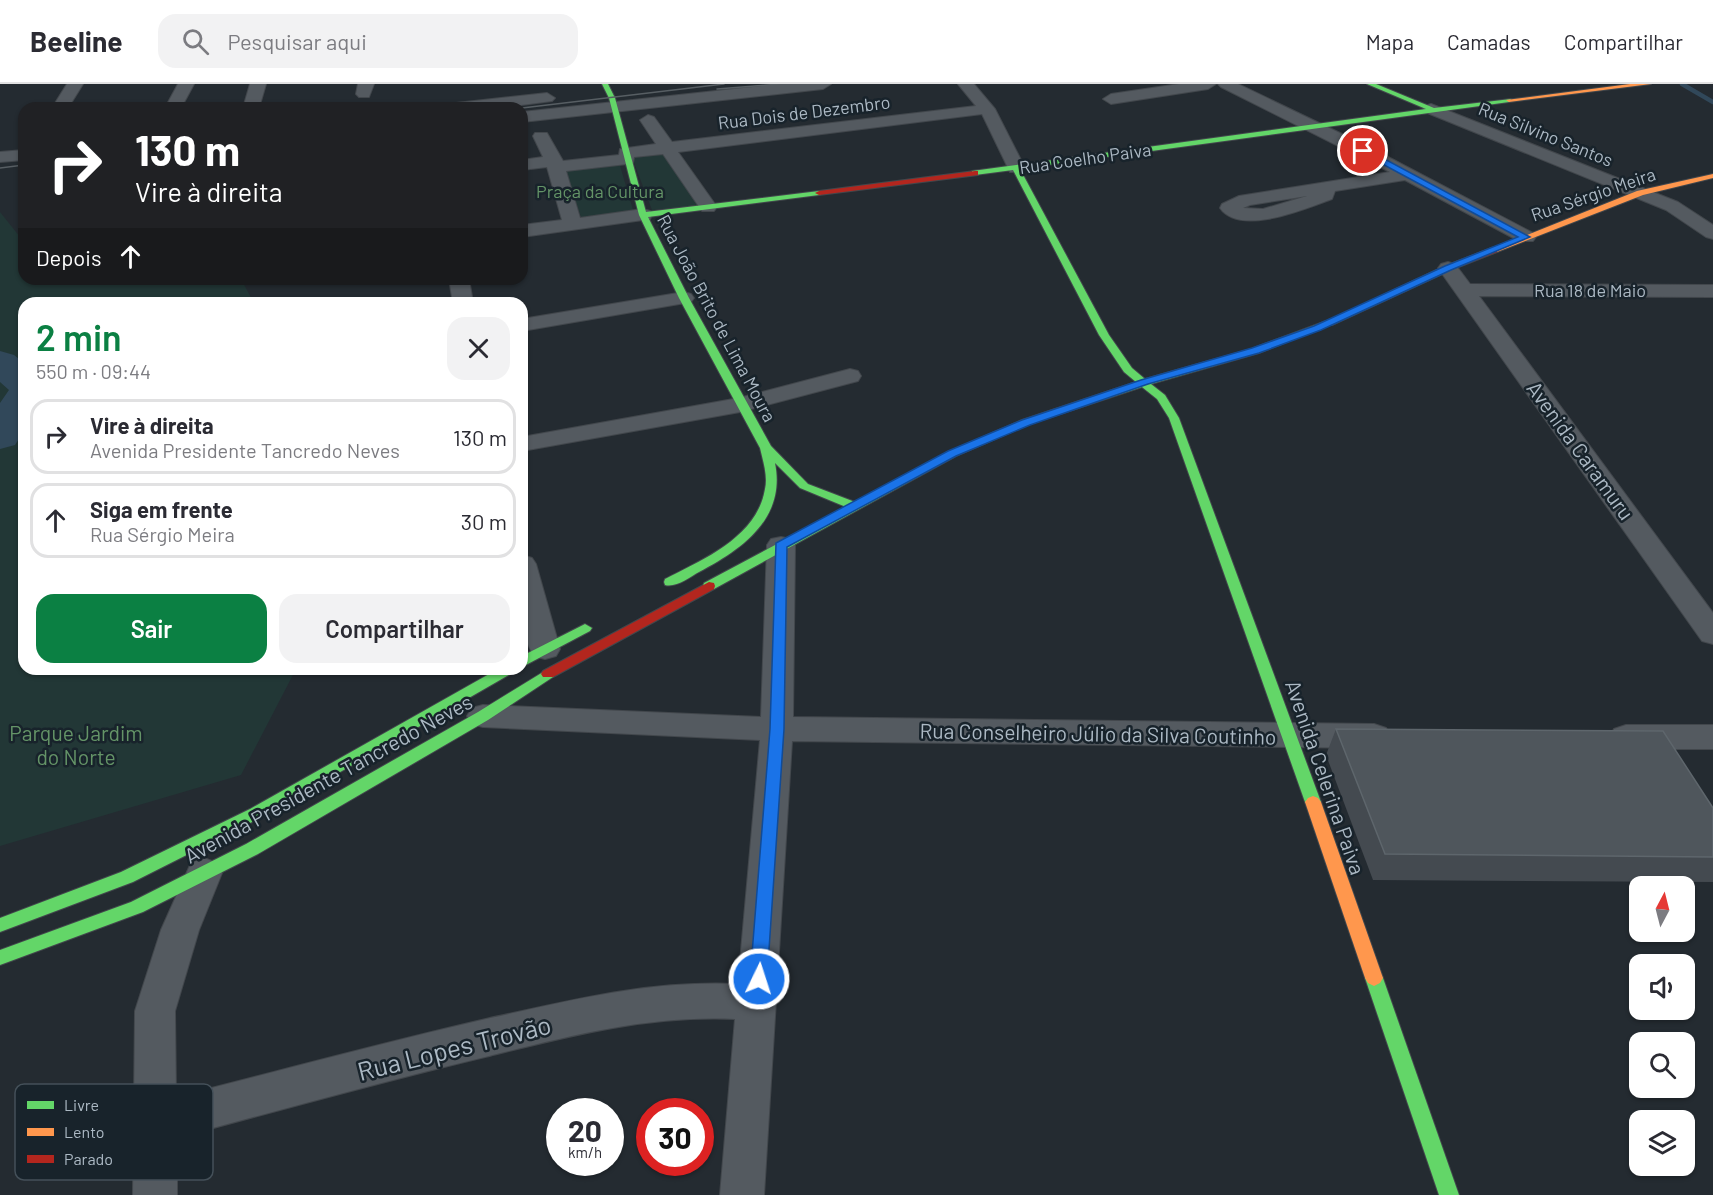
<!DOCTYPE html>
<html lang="pt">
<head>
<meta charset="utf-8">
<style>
  :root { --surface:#fff; --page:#f2f2f3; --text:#2b2b33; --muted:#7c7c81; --line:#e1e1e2; --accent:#0b8043 }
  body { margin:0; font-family:Barlow,sans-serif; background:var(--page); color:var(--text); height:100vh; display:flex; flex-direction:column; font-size:22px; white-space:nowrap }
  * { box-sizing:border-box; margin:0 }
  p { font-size:20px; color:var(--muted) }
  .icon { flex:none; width:33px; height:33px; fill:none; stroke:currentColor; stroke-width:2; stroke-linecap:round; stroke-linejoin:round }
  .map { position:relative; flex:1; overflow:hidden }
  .panel { position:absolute; left:18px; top:213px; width:510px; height:378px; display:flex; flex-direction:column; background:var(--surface); border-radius:18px; box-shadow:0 2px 4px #0004 }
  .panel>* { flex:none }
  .banner { position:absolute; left:18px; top:18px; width:510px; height:183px; border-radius:18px; box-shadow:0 2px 4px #0004; background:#202124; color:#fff; overflow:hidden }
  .needle { width:39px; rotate:7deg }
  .buttons { position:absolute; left:1629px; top:792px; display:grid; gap:12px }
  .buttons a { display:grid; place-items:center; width:66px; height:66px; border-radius:12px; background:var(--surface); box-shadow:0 2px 4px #0004; font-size:30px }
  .speed { position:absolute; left:546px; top:1014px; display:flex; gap:12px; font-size:30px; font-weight:700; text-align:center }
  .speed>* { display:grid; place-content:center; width:78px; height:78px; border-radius:50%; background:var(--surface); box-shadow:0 2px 4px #0004; line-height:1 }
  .speed small { font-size:15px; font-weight:400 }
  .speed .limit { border:9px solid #d22; background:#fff; color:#111 }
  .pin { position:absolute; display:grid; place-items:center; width:51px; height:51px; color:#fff; margin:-26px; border:3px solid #fff; border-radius:50%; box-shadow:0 2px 6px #0007 }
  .me { position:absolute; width:66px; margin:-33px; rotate:4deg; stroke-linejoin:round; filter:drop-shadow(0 0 4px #0008) }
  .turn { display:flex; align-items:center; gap:21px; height:126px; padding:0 18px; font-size:27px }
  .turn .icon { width:78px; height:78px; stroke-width:2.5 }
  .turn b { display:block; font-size:42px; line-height:51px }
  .then { display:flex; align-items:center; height:57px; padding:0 18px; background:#0003; gap:12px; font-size:22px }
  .round { display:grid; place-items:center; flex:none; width:63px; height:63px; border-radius:18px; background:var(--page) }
  .head { display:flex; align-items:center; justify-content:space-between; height:102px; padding:0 18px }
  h1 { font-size:36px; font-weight:600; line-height:45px; color:var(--accent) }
  .action { display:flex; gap:12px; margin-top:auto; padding:12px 18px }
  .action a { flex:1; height:69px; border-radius:18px; background:var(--accent); color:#fff; font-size:24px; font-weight:600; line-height:69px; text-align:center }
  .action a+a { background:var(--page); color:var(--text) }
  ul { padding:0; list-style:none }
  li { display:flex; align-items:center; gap:18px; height:75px; margin:0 12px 9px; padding:0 6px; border:3px solid var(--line); border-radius:18px }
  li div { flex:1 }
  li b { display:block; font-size:22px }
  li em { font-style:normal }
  header { display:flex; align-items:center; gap:36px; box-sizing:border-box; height:84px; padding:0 30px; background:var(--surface); border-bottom:2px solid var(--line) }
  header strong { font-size:28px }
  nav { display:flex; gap:33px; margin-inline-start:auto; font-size:21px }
  .search { width:420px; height:54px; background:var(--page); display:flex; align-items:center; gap:15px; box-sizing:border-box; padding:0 21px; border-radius:18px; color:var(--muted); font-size:22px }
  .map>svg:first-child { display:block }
  .green { fill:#223736 }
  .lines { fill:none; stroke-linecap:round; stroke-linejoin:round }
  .stream { stroke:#31485a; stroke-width:4.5 }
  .river { fill:#31485a; fill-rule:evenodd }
  .street-casing { stroke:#42474c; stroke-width:2 }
  .fast-casing { stroke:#42474c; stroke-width:2 }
  .slow-casing { stroke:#42474c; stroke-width:2 }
  .jam-casing { stroke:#42474c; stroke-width:2 }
  .street { fill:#545a60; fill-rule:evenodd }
  .fast { fill:#63d668; fill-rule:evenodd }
  .slow { fill:#ff974d; fill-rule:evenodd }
  .jam { fill:#b3261e; fill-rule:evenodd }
  .tram { stroke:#575e63; stroke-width:1.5 }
  .wall { fill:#444a50 }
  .building { fill:#4f565c; stroke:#5e666c; stroke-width:1.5 }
  .route { fill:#1a73e8; stroke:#114b97; stroke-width:1.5 }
  .labels { text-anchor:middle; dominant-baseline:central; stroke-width:5; stroke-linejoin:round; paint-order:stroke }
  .far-street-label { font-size:18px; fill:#acb9c4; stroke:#18232b }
  .far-park-label { font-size:18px; fill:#649467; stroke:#18232b }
  .street-label { font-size:21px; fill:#acb9c4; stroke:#18232b }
  .park-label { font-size:21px; fill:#649467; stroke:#18232b }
  .near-street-label { font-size:26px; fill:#acb9c4; stroke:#18232b }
  .key { fill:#18232b; stroke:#445059; stroke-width:1.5 }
  .key-label { font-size:16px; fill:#acb9c4 }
</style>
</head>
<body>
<header>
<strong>Beeline</strong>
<div class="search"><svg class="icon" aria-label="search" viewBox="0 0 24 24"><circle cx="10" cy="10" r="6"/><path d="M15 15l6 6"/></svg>Pesquisar aqui</div>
<nav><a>Mapa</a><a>Camadas</a><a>Compartilhar</a></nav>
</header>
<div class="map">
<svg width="1713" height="1111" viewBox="0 0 1713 1111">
  <rect width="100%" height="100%" fill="#242b31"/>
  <!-- green -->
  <g class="green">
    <polygon points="667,67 701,122 652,126 631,71"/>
    <polygon points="618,75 634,129 582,136 563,81"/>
    <polygon points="0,128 24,158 24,195 241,195 254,219 24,219 24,585 296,585 241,691 0,762 0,293 5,283 0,282"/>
  </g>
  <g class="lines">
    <!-- stream -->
    <polyline class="stream" points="1682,0 1713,18"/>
    <!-- river -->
    <polygon class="river" points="0,267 14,271 24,279 24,347 15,361 0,365 0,319 9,306 0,298"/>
    <defs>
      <g id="street">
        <polygon points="67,0 83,0 68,24 52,24"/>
        <polygon points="178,0 194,0 181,24 165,24"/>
        <polygon points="250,0 266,0 259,24 243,24"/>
        <polygon points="358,0 374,0 369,13 359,13 356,10"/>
        <polygon points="781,0 831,0 823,5 522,38 522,28"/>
        <polygon points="958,0 974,0 995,25 1025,84 1022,88 1010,88 982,30 678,68 717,123 714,127 702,127 663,70 634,73 633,79 627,80 566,87 580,134 643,125 650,127 652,131 650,135 522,153 522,141 562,136 547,83 522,86 522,76 543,73 533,52 535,49 547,49 563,77 619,71 620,65 656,60 640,36 648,31 654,33 672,58 976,22"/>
        <polygon points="1179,0 1216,0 1208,5 1111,20 1103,15 1111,10"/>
        <path d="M1218,0H1238L1369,63L1533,149L1536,153L1533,157H1519L1405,96L1335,107L1332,115C1307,124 1240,153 1220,124L1222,120L1239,112L1390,88L1221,3ZM1307,112L1263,125L1243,124L1250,121Z"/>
        <polygon points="547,9 555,14 552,17 499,24 448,24 456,19"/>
        <polygon points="1431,20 1678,118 1713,141 1713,155 1706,153 1666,126 1425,28 1423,25 1425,22"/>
        <polygon points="24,66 24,76 0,78 0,68"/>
        <polygon points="1448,178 1455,180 1470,200 1713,201 1713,213 1479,212 1713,529 1713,560 1702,557 1438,184 1441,180"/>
        <polygon points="449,195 469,195 473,219 453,219"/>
        <polygon points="684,208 691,210 694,214 691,218 522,247 522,235"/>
        <polygon points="850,285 858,287 861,292 858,297 740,328 522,367 522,353 739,314"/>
        <path d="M781,453L791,455L795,461L793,633L1374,640L1386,644L1390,652L1386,660L1374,664L792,657L764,1111H720L735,935C648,931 569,952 485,973C381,998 279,1026 177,1054V1111H133L135,927L161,846L191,779L204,774L217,779L222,789L199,846L175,927L176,1013C279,987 382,959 486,935C572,916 649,896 738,900L760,656L483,643L472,640L467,632L472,624L483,621L761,633L767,461L771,455Z"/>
        <path d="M522,471L532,474L536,480L560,565L556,572L545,575L534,572C516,543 522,504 522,471Z"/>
        <polygon points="1626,641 1713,641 1713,665 1626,665 1614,661 1610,653 1614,645"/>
      </g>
      <g id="fast">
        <path d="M602,0H608L615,14L646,128L819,107L823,109L819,111L648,133L689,214L771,362L808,400L855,418L948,368L1022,336L1136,298L1124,288L1099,251L1013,86L975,91H972V87L1426,25L1367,0H1376L1434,24L1511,15L1509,18L1020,85L1109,251L1132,284L1145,295L1251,265L1326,237L1334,239L1259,269L1151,300L1165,311L1179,334L1321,718L1318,722L1313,724L1308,722L1305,718L1169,334L1157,315L1142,303L1030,340L956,372L714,505H704L703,502L704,499L846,423L800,404L775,379C786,434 743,465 699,488C690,493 676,504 665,501L664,498L665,495C704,475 757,453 765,405C768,392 763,377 760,364L679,214L639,131L609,14Z"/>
        <polygon points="585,540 592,544 590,547 522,583 522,572"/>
        <polygon points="498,585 516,585 514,588 262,733 133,798 0,848 0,834 121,788 250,725"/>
        <polygon points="548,585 555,590 553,593 488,636 258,770 143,828 0,881 0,866 131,818 246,760 478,628"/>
        <polygon points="1374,886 1380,889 1383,894 1459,1111 1439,1111 1365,894 1368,889"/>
      </g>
      <g id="slow">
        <polygon points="1630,0 1651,0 1509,18 1506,16"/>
        <polygon points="1713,90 1713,94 1643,111 1497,168 1490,166 1637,107"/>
        <polygon points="1313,712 1318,714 1321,718 1383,894 1380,899 1374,902 1368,899 1365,894 1305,718 1308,714"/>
      </g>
      <g id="jam">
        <polygon points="975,87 978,87 978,91 819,111 815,109 819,107"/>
        <polygon points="1494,163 1498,166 1497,168 1451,186 1332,241 1324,239 1445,182"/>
        <polygon points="709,498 714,499 715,502 714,505 553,593 543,593 541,590 543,587"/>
      </g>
    </defs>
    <!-- street casing -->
    <use href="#street" class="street-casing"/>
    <!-- fast casing -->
    <use href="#fast" class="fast-casing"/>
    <!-- slow casing -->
    <use href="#slow" class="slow-casing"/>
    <!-- jam casing -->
    <use href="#jam" class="jam-casing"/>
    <!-- street -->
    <use href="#street" class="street"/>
    <!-- fast -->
    <use href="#fast" class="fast"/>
    <!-- slow -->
    <use href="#slow" class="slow"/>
    <!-- jam -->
    <use href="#jam" class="jam"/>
    <!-- tram -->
    <g class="tram">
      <polyline points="717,5 780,0"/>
      <polyline points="522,24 724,0"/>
      <polyline points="0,84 24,81"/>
    </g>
  </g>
  <!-- wall -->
  <polygon class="wall" points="1336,645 1713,724 1713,798 1373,796 1326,671"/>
  <!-- building -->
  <polygon class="building" points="1336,645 1663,647 1713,724 1713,773 1385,770"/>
  <!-- route -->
  <polygon class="route" points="1360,65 1366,65 1530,153 1451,186 1321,246 1259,269 1148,300 1030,341 956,372 787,463 784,645 767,895 765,901 759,903 752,901 750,895 770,645 776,459 948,367 1022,336 1141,296 1252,264 1314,242 1445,182 1518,153 1360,68"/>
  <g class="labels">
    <!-- far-street labels -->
    <g class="far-street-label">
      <text transform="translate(804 28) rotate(-7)">Rua Dois de Dezembro</text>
      <text transform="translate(1546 50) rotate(22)">Rua Silvino Santos</text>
      <text transform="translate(1085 74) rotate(-8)">Rua Coelho Paiva</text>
      <text transform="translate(1593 110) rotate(-19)">Rua Sérgio Meira</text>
      <text x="1590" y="206">Rua 18 de Maio</text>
      <text transform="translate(717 234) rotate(62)">Rua João Brito de Lima Moura</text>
    </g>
    <!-- far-park labels -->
    <g class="far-park-label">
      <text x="600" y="107">Praça da Cultura</text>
    </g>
    <!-- street labels -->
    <g class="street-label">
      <text transform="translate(1581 366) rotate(54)">Avenida Caramuru</text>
      <text transform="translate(1098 649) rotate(1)">Rua Conselheiro Júlio da Silva Coutinho</text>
      <text transform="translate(1326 693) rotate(71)">Avenida Celerina Paiva</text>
      <text transform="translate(328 694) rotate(-29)">Avenida Presidente Tancredo Neves</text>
    </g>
    <!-- park labels -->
    <g class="park-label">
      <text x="76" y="648">Parque Jardim<tspan x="76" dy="24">do Norte</tspan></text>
    </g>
    <!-- near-street labels -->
    <g class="near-street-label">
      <text transform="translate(454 963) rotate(-14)">Rua Lopes Trovão</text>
    </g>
  </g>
  <!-- legend -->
  <rect x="15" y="1000" width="198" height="96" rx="9" class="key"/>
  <rect x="27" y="1017" width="27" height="8" fill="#63d668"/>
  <rect x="27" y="1044" width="27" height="8" fill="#ff974d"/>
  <rect x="27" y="1071" width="27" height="8" fill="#b3261e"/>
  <g class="key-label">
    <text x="64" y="1027">Livre</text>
    <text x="64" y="1054">Lento</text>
    <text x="64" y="1081">Parado</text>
  </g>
</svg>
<div class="buttons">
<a><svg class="needle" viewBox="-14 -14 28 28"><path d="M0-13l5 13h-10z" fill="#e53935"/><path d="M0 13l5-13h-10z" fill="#7c7c81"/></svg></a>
<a><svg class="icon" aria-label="sound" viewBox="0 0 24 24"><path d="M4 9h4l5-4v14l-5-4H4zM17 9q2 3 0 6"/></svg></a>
<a><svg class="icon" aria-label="search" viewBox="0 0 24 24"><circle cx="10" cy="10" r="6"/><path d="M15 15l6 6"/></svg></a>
<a><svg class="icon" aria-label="layers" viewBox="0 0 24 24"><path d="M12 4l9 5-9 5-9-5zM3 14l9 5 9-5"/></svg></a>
</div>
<div class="speed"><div>20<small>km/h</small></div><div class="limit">30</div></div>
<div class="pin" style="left:1363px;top:67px;background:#d93025"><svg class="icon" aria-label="arrive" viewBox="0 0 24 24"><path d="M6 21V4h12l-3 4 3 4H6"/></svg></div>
<svg class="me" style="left:759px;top:895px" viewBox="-20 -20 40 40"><circle r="17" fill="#1a73e8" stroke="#fff" stroke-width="3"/><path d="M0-11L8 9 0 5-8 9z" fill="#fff"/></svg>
<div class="banner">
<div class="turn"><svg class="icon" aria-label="right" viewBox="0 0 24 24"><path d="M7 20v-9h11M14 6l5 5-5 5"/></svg><div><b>130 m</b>Vire à direita</div></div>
<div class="then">Depois<svg class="icon" aria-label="ahead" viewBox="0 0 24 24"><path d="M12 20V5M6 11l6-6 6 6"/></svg></div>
</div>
<section class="panel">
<div class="head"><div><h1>2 min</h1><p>550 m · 09:44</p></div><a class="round"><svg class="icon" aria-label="close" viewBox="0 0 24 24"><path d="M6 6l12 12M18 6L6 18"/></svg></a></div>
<ul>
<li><svg class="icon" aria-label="right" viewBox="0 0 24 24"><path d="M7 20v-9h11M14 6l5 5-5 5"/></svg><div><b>Vire à direita</b><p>Avenida Presidente Tancredo Neves</p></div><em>130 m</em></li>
<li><svg class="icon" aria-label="ahead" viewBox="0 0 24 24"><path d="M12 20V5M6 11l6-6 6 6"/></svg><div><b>Siga em frente</b><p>Rua Sérgio Meira</p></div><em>30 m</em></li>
</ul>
<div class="action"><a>Sair</a><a>Compartilhar</a></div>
</section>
</div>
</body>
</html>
